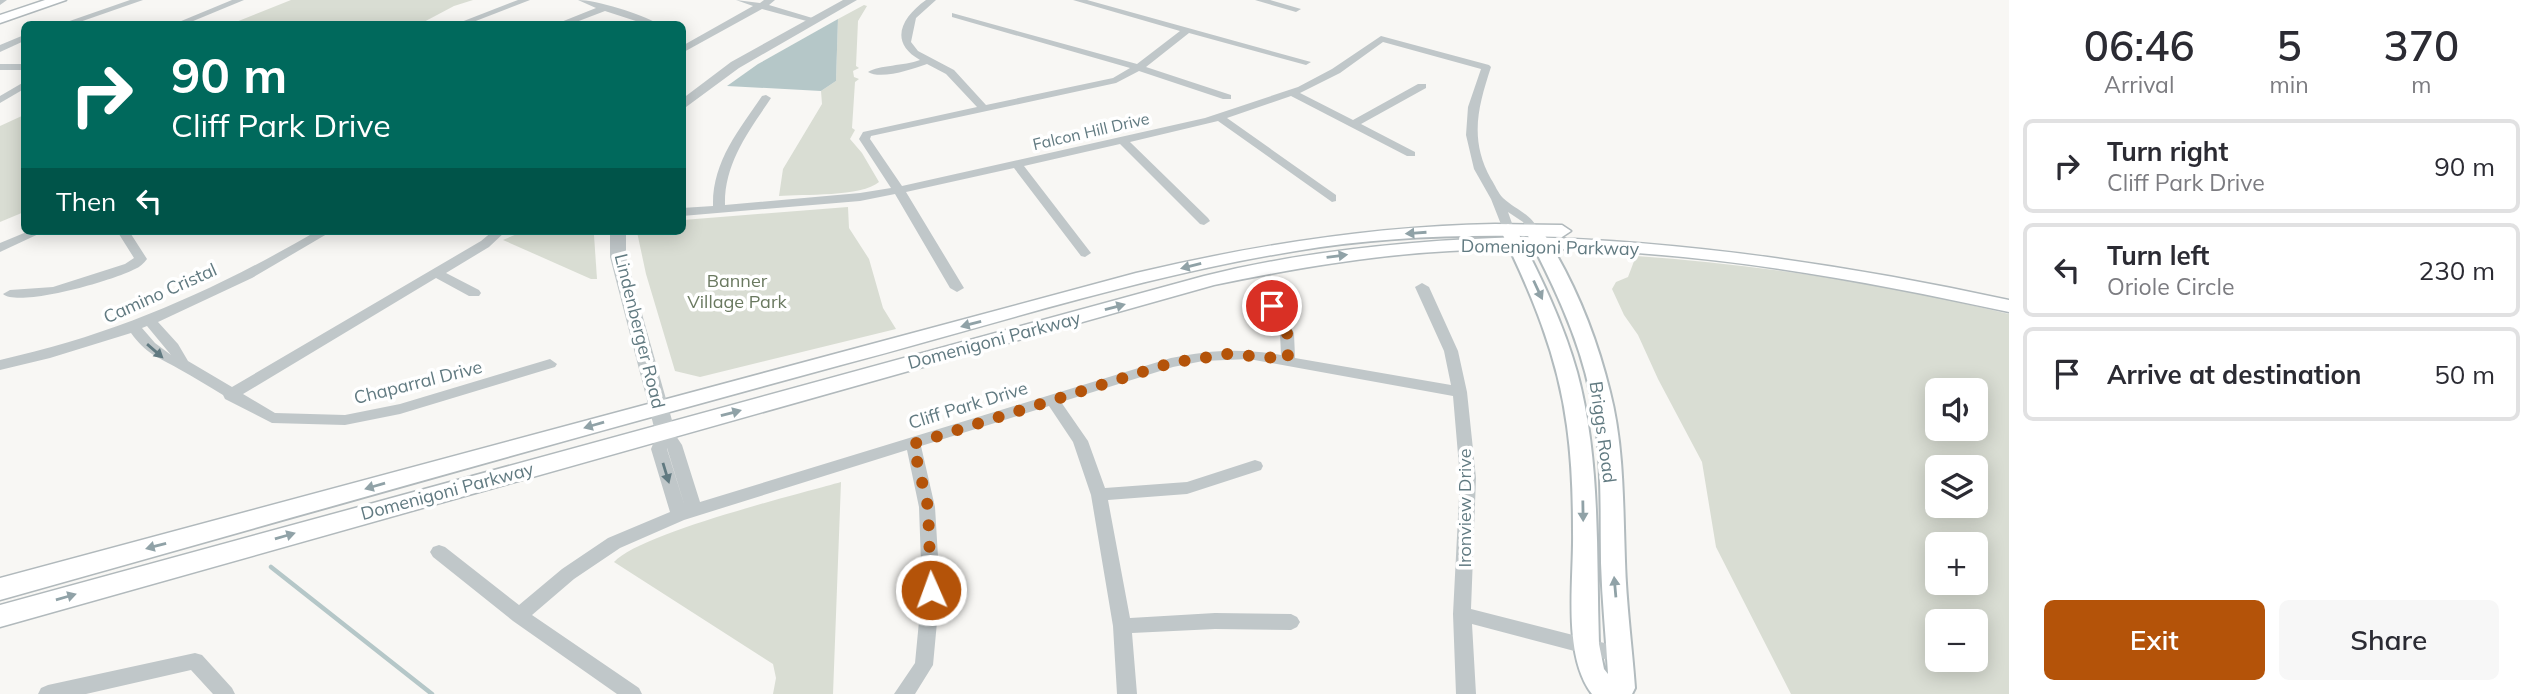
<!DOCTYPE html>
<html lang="en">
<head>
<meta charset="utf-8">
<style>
  :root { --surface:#fff; --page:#f7f7f7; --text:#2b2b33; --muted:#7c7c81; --line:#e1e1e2; --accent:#b45309 }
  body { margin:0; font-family:Mulish,sans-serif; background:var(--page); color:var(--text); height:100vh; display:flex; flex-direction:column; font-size:26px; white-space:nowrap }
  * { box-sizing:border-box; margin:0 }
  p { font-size:23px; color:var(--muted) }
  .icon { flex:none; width:38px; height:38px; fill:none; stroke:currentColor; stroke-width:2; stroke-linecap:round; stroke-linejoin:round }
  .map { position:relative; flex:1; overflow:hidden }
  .side { display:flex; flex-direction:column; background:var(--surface); width:525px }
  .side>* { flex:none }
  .hud { position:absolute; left:21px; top:21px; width:665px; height:214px; border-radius:10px; box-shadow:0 4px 18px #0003; background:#00695c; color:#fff; overflow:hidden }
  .tools { position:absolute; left:1925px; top:378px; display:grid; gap:14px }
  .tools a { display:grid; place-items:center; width:63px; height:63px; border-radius:10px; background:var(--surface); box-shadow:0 4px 18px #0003; font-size:35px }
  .pin { position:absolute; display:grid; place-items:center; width:60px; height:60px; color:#fff; margin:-30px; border:4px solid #fff; border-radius:50%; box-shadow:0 2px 7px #0007 }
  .me { position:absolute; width:77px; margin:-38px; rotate:358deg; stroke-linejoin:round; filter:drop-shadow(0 0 5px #0008) }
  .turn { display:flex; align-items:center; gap:24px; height:147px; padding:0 35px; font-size:32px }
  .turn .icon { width:91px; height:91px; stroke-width:2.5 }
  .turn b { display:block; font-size:49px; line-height:60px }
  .then { display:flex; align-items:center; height:66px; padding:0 35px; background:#0003; gap:14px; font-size:26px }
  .eta { display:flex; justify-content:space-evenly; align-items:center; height:119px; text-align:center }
  .eta b { font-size:42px; font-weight:600; line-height:49px }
  .action { display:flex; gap:14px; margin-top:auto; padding:14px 35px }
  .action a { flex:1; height:80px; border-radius:10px; background:var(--accent); color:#fff; font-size:28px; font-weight:600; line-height:80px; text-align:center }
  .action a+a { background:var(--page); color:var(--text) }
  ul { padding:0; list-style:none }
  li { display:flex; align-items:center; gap:21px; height:94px; margin:0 14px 10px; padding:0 21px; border:4px solid var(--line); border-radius:10px }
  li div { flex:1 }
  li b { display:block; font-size:26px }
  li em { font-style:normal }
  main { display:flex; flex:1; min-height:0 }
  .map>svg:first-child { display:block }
  .green { fill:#d9ddd3; fill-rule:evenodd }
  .water { fill:#b5c7c8 }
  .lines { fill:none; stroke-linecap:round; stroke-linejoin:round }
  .stream { stroke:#b5c7c8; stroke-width:4.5 }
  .secondary-casing { stroke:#b2bbbe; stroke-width:4 }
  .primary-casing { stroke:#b1b9bc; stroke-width:3 }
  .minor { fill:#c0c7c9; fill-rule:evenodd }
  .tertiary { fill:#c0c7c9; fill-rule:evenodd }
  .secondary { fill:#fff; fill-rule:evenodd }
  .primary { fill:#fff; fill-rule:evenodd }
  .oneway { fill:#90a2a7 }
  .oneway2 { fill:#617a81 }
  .route { stroke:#b45309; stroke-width:12; stroke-dasharray:0 21.6 }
  .labels { text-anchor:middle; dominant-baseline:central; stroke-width:7; stroke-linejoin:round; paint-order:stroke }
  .far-street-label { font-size:16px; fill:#617a81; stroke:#fff }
  .street-label { font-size:18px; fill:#617a81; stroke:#fff }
  .park-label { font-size:18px; fill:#6a7960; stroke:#fff }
</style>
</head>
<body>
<main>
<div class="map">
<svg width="2009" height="694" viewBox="0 0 2009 694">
  <rect width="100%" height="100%" fill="#f8f7f4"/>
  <!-- green -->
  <g class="green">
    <polygon points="291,0 473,0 454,6 420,24 231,24"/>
    <path d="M864,5L867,6L858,21L856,66L859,68L853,71L854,77L859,79L855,82L852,128L855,130L850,139L862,153L879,182C862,197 803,194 779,196L783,169L822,104L821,91L836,81L838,19Z"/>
    <polygon points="24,115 24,212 0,222 0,126"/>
    <polygon points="848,207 849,228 869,259 883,308 896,329 700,377 675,371 646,274 637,232 682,231 683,220"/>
    <polygon points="591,231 594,235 597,279 591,279 503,240 517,234"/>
    <path d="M1636,256C1762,265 1887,284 2009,314V694H1791L1716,547L1702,462L1658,379L1638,335L1624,315L1612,289L1616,282L1628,277ZM1976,390V429H1937V390ZM1937,467H1976V506H1937ZM1976,544V583H1937V544ZM1976,621V660H1937V621Z"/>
    <path d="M841,482L833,694H773L776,678L773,664L614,562C641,533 795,495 841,482Z"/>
  </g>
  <!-- water -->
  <polygon class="water" points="838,19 836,81 821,91 727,86 758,64"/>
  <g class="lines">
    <!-- stream -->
    <polyline class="stream" points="271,567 432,694"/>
    <defs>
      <path id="secondary" d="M1508,224L1516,229C1540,275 1563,322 1577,372C1601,460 1596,553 1599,644L1604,669L1608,674C1606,637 1602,600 1601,563C1600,506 1603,448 1590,392C1578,335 1552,282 1525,230L1527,226H1539C1572,276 1596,334 1610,392C1624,446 1623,505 1625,561C1626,603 1632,646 1635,688L1632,694H1592C1562,655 1574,580 1573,532C1573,497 1572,461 1567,426C1558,356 1531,292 1500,229Z"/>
      <g id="primary">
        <polygon points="45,0 66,0 0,23 0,15"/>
        <path d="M1495,224L1562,225L1571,231L1562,237C1473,234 1384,236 1296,251C1142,276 992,325 841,365C560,441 280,521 0,600V578L1136,273C1255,245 1373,226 1495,224Z"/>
        <path d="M1522,237C1687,241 1848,265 2009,300V312C1826,272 1639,240 1450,251C1371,255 1292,269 1214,285L0,627V605L1204,276C1308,250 1416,240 1522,237Z"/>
      </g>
    </defs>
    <!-- secondary casing -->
    <use href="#secondary" class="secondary-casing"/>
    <!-- primary casing -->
    <use href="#primary" class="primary-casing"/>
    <!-- minor -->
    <g class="minor">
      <polygon points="0,0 7,0 0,5"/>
      <polygon points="130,0 143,0 74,24 61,24"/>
      <polygon points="232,0 244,0 186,24 174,24"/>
      <polygon points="518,0 530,0 468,24 456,24"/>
      <path d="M578,0C596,0 642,14 658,24H645L605,11L571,24H560L561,22L596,8Z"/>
      <polygon points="736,0 760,3 764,0 775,0 769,5 819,20 814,23 762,9 682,53 682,46 753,6"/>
      <path d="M926,0H936L916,18L911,42L918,51L954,70L986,105L1113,78L1130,68L952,17V13L1137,64L1180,31L1073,0H1087L1311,62L1306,65L1189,33L1146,67L1231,95V99H1223L1139,71L1116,83L871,136L870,139L902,186L1205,118L1298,87L1332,69L1381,36L1489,65L1491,67C1478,107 1469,139 1491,179C1495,185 1498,193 1503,198C1516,210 1530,213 1539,230L1533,234L1529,233L1523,222L1508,212L1514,229L1512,232H1504L1491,199L1474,169L1466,135L1468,107L1481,69L1383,42L1340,73L1300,93L1353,120L1418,84H1426V88L1361,124L1415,152V156H1407L1291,96L1227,118L1336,195V201L1332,202L1218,121L1130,142L1208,218L1210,221L1204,225L1200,224L1120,144L1024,166L1091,253L1085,257L1081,256L1014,168L906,192L964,288L957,292L950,288L895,194L860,201L682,216V208L713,206C712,162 739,130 762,96L766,95L771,98C749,131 724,163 725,205L860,193L891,188L859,139L863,132L977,107L946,74L927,64C913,69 881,80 868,72C879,65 904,66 920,60C888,42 902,17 926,0Z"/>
      <polygon points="1255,0 1270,0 1301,9 1296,12"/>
      <polygon points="24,35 24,41 0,52 0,45"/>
      <rect x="0" y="64" width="24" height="6"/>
      <polygon points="24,82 24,89 0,103 0,96"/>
      <polygon points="29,231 45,231 0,252 0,243"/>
      <path d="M117,231H129L147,259C144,263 140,267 135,269C115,280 19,308 3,294L10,290L53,287L125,264L134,258Z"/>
      <path d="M317,231H332L252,278L158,322L178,344L188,361L232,387L481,241L493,231H506L489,247L446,273L479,290L481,293L479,296H469L436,278L243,394L275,413L345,415L400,404L550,359L557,364L555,367L400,414L345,425L272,423L225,399L223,395C208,386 194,377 179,369C158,357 146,354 131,333L50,358L0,370V360C117,334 213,291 317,231ZM147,326L171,355L155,343L142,328Z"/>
      <path d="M1422,283L1429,287L1458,351L1467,392L1476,478L1471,609L1620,647L1627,649L1629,655L1627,661L1620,663L1472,624L1476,694H1456L1453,614L1460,478L1453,396L1249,359L1203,361L1173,367L1061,402L1088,441L1105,488L1187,482L1255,460L1261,462L1263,466L1261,470L1187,494L1108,500L1130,618L1215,613L1291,614L1297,617L1300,622L1297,627L1291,630L1215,629L1132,633L1137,694H1117L1113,626L1091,495L1073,442L1049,406L921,446L935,507L940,590L933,665L915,694H894L915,663L922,590L919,507L907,450L684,520L620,548L574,579L532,615L639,688L642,694H617L513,621L433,557L430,552L433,547L439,545L445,547L519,605L562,569L608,538L670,512L651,449L660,427H670L682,445L700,502L1171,358C1210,350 1241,348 1281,355L1280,333L1265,306L1272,302L1277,303L1294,333L1295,358L1451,385L1444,351L1415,287ZM667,448L685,507L667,449Z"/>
      <polygon points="195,653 202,655 232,688 235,694 213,694 191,670 86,694 38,694 41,688 48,685"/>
    </g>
    <!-- tertiary -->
    <g class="tertiary">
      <polygon points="843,0 857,0 739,68 682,110 682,99 731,62"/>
      <polygon points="610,231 626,231 626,257 675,431 672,436 658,436 655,431 610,257"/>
    </g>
    <!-- secondary -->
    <use href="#secondary" class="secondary"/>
    <!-- primary -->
    <use href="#primary" class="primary"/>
  </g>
  <!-- one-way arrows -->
  <defs><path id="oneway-solid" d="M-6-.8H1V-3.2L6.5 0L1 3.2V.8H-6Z" transform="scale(1.75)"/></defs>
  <g class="oneway">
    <use href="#oneway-solid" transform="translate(1416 233) rotate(176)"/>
    <use href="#oneway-solid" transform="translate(1337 256) rotate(-7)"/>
    <use href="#oneway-solid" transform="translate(1191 266) rotate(166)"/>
    <use href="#oneway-solid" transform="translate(1538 290) rotate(65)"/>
    <use href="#oneway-solid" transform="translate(1115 307) rotate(-15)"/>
    <use href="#oneway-solid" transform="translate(971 324) rotate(165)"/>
    <use href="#oneway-solid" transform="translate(731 413) rotate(-15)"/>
    <use href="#oneway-solid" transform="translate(594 425) rotate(164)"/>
    <use href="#oneway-solid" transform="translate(375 486) rotate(164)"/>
    <use href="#oneway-solid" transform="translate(1583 511) rotate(89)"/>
    <use href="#oneway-solid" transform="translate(285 536) rotate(-16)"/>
    <use href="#oneway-solid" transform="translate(156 546) rotate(165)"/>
    <use href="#oneway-solid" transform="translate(1615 587) rotate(-95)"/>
    <use href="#oneway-solid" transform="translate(66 597) rotate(-16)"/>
  </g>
  <g class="oneway2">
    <use href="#oneway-solid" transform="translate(155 351) rotate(41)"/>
    <use href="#oneway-solid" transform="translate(666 473) rotate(73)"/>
  </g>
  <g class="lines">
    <!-- route -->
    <polyline class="route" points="931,590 928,507 913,444 1171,363 1227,354 1288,359 1287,333 1272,306"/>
  </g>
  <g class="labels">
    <!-- far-street labels -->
    <g class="far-street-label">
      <text transform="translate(1091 131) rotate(-13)">Falcon Hill Drive</text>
    </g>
    <!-- street labels -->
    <g class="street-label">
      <text transform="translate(1550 247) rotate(1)">Domenigoni Parkway</text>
      <text transform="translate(160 293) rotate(-24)">Camino Cristal</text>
      <text transform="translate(640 331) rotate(76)">Lindenberger Road</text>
      <text transform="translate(994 340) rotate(-15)">Domenigoni Parkway</text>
      <text transform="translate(418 382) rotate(-14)">Chaparral Drive</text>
      <text transform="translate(968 405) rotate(-17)">Cliff Park Drive</text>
      <text transform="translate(1603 432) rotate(82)">Briggs Road</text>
      <text transform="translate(447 491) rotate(-15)">Domenigoni Parkway</text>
      <text transform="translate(1464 508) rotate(-90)">Ironview Drive</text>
    </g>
    <!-- park labels -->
    <g class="park-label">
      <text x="737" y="280">Banner<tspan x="737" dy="21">Village Park</tspan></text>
    </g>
  </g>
</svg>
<div class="tools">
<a><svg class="icon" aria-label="sound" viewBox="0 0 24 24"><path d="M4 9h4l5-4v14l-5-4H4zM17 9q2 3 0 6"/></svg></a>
<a><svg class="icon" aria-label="layers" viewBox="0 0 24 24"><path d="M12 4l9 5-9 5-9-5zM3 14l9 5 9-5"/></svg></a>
<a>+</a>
<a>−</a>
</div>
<div class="pin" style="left:1272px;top:306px;background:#d93025"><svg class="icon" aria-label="arrive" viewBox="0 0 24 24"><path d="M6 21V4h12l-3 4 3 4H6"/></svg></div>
<svg class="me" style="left:931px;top:590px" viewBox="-20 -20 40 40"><circle r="17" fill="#b45309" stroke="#fff" stroke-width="3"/><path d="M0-11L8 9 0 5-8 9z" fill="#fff"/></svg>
<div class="hud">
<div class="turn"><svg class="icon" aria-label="right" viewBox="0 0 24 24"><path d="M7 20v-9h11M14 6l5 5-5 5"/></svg><div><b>90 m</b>Cliff Park Drive</div></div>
<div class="then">Then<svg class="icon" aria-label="left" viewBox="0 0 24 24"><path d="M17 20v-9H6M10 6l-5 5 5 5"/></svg></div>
</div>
</div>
<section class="side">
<div class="eta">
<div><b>06:46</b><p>Arrival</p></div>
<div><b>5</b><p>min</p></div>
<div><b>370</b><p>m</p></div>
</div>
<ul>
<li><svg class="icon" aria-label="right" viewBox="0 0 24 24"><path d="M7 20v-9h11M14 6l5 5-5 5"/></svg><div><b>Turn right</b><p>Cliff Park Drive</p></div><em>90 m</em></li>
<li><svg class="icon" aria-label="left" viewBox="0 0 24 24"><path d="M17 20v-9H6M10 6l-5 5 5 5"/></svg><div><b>Turn left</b><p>Oriole Circle</p></div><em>230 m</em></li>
<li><svg class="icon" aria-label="arrive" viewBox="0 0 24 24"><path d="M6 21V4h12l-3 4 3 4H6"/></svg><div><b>Arrive at destination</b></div><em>50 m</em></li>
</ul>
<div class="action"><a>Exit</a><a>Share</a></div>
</section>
</main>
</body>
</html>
